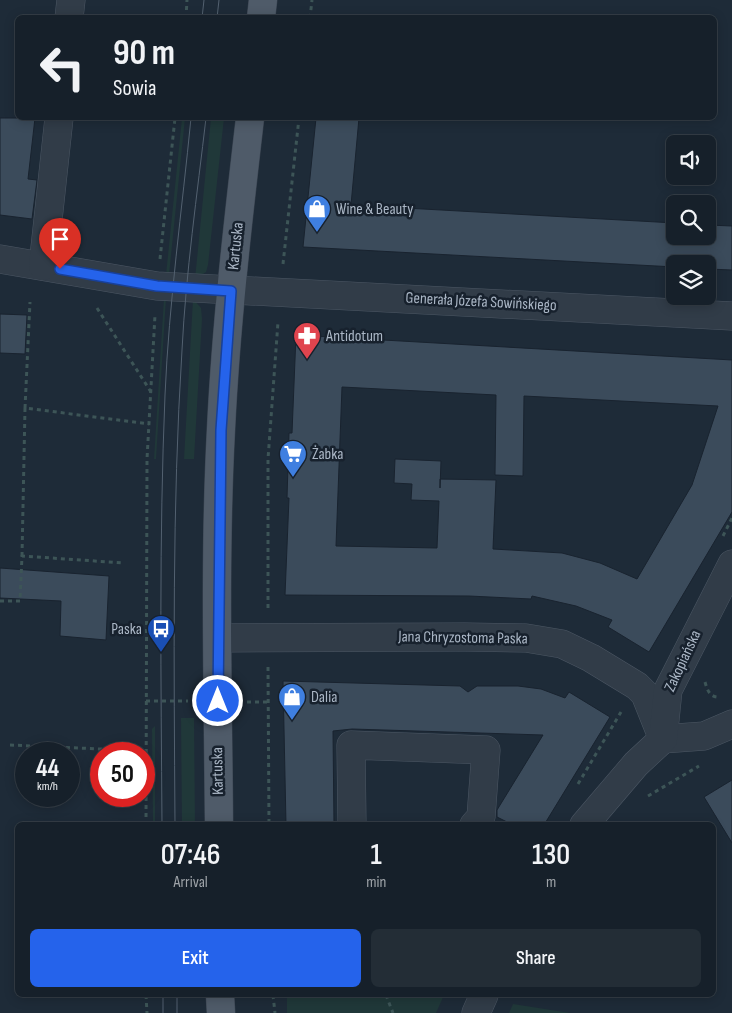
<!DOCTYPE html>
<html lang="en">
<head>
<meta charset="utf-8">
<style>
  :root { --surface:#16202a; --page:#232d36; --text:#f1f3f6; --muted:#9ea3a8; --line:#353e47; --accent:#2563eb }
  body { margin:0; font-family:"Sofia Sans Condensed",sans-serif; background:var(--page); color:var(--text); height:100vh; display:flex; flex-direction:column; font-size:19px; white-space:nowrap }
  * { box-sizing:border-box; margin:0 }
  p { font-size:16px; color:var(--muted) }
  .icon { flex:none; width:28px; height:28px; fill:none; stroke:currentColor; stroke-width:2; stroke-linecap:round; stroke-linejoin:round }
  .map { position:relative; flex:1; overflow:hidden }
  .panel { position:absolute; left:15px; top:822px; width:701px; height:175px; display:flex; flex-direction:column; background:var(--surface); border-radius:8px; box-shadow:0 2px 12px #0003,0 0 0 1px var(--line) }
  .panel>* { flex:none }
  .banner { position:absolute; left:15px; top:15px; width:702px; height:105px; border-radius:8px; box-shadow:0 2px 12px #0003,0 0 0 1px var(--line); background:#16202a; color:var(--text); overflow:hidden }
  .fabs { position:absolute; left:666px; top:135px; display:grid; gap:10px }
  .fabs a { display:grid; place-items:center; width:50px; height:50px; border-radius:8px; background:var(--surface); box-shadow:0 2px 12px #0003,0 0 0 1px var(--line); font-size:25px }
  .speed { position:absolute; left:15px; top:742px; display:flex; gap:10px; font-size:25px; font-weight:700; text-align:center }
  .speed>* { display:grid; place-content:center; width:65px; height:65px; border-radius:50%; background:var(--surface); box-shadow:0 2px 12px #0003,0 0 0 1px var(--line); line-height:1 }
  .speed small { font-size:12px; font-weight:400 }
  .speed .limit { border:8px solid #d22; background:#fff; color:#111 }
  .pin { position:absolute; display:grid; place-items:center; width:42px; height:42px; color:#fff; margin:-51px -21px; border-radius:50% 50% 50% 0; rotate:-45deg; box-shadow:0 0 5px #0007 }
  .pin .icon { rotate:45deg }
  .me { position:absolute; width:55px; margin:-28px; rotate:0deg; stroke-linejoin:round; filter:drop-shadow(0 0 4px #0008) }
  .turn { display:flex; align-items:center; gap:18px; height:105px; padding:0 15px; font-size:22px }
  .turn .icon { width:65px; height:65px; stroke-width:2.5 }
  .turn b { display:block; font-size:35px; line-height:42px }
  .eta { display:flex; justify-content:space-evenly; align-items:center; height:85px; text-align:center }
  .eta b { font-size:30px; font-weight:600; line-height:35px }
  .action { display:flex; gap:10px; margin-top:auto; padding:10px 15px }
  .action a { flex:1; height:58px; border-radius:8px; background:var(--accent); color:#fff; font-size:20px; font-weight:600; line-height:58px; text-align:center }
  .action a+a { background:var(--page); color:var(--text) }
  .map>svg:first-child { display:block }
  .green { fill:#203839 }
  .building { fill:#3b4b5b; stroke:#19232f; fill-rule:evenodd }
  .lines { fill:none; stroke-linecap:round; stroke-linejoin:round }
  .minor-casing { stroke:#4c5764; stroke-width:29 }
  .major-casing { stroke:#3b4552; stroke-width:29 }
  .path { stroke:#3d5557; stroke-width:3; stroke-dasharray:4 4; stroke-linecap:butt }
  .minor { stroke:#313c48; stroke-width:28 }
  .major { stroke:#4f5b69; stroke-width:28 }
  .tram { stroke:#536170; stroke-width:1 }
  .route-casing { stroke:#184099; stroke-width:12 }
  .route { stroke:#2563eb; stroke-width:9 }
  .labels { text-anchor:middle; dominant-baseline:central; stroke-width:5; stroke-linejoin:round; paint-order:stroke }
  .poi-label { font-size:16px; fill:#abb7c6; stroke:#17212d; text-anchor:start }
  .street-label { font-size:16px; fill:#abb7c6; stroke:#17212d }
</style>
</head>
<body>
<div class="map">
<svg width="732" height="1013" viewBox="0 0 732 1013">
  <rect width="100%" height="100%" fill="#1e2b38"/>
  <!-- green -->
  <g class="green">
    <polygon points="182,118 185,118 169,275 166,275"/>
    <polygon points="211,118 224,118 208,265 206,272 195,279"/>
    <polygon points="164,298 166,298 156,459 154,459"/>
    <polygon points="193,299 201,308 202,319 194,459 184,459"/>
    <polygon points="181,718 194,718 195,825 182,825"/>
    <polygon points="155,726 155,825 153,825 152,729"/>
    <polygon points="287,995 444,995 436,1013 287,1013"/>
    <polygon points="513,1004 570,1013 509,1013"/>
  </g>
  <!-- building -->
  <g class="building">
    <polygon points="0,118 35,118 28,179 37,180 32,219 0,215"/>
    <polygon points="316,118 359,118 351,205 675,223 675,236 708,236 708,225 732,226 732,270 708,269 708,264 675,264 675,267 303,247"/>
    <polygon points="0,314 27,315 25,354 0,353"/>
    <path d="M296,335L732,360V512L649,652L608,627L612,620L576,606L532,596L531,599L469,596L285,595L289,498H287L289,433H292ZM342,387L496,395L495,475L523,476L524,396L718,406L692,485L637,579L600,563L562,553L493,549L496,480L440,479V488L441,461L395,459L394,483L412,484L411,500L439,501L437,548L336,546Z"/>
    <polygon points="0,568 109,576 106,640 60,636 61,601 0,598"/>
    <polygon points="283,681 460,686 468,692 477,686 518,686 541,689 565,698 569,692 610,717 544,825 513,825 497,817 497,810 543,735 352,729 333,731 334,825 286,825"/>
    <polygon points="732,780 732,843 704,797"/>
  </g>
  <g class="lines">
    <defs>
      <g id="minor">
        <polyline points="69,18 71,0"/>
        <polyline points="0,259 157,286 732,316"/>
        <polyline points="43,266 59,118"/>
        <polyline points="218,638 465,637 526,638 562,644 591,658 637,686 645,694 663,739"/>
        <polyline points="663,739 704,736 732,724"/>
        <polyline points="352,825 351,745 486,750 481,817 474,825"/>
        <polyline points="584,825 636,764 663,739 668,690 732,564"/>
        <polyline points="476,1013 484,995"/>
      </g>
      <g id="major">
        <polyline points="261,18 263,0"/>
        <path d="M219,825C218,693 214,561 221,429C226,325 238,221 250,118"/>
        <polyline points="220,995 221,1013"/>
      </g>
    </defs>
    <!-- minor casing -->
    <use href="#minor" class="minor-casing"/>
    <!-- major casing -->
    <use href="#major" class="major-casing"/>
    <!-- path -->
    <g class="path">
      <polyline points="186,18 187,0"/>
      <polyline points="310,18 312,0"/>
      <polyline points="160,259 175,118"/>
      <polyline points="283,264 299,118"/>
      <polyline points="97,308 151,392"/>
      <polyline points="25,408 30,302"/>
      <polyline points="723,536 732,518"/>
      <polyline points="22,556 25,408 149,424"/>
      <polyline points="0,601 20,601 22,556 124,563"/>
      <polyline points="268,608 268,459 278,322"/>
      <polyline points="268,667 269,825"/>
      <path d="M705,682C707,689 709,696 717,697"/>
      <polyline points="146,701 188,701"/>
      <polyline points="247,702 268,702"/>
      <polyline points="10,745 146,751"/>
      <polyline points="578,784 621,712"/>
      <polyline points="648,796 699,766"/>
      <polyline points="146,825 147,459 155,315"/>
      <polyline points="146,995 147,1013"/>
      <polyline points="273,995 275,1013"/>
      <polyline points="386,995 393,1013"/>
    </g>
    <!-- minor -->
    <use href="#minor" class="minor"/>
    <!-- major -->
    <use href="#major" class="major"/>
    <!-- tram -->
    <g class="tram">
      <polyline points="202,18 204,0"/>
      <polyline points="217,18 219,0"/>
      <path d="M162,825C161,682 159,539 165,395C169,302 182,210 191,118"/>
      <path d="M175,825C174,666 172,508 182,350C186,272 197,195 206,118"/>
      <polyline points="177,995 177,1013"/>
      <polyline points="163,1013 163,995"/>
    </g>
  </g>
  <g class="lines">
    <defs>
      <polyline id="route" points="60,269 157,286 231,291 221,430 218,701"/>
    </defs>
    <!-- route casing -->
    <use href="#route" class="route-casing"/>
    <!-- route -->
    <use href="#route" class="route"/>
  </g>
  <!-- icons -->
  <defs>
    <symbol id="shop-pin" viewBox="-11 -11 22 30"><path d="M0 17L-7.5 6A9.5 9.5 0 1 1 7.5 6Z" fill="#3f7fe0" stroke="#17212d"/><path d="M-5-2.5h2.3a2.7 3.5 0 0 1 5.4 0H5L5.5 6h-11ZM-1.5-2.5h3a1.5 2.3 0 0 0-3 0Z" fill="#fff"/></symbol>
    <symbol id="pharmacy-pin" viewBox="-11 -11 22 30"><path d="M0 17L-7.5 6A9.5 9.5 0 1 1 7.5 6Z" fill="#e0444e" stroke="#17212d"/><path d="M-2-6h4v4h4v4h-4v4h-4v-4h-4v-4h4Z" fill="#fff"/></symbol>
    <symbol id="supermarket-pin" viewBox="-11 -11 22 30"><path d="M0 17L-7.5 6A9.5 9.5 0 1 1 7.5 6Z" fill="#3f7fe0" stroke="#17212d"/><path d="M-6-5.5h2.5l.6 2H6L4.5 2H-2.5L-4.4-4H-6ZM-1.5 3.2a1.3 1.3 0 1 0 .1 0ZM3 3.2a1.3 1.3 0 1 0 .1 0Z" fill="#fff"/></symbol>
    <symbol id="bus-pin" viewBox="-11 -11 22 30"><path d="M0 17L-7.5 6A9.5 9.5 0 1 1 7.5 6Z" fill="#1a4fb4" stroke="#17212d"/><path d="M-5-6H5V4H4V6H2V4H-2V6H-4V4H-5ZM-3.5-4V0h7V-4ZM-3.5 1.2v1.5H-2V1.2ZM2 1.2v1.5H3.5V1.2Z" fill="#fff"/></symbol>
  </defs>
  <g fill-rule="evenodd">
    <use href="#shop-pin" x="301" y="193" width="32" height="43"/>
    <use href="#pharmacy-pin" x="291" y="320" width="32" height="43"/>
    <use href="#supermarket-pin" x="277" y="438" width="32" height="43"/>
    <use href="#bus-pin" x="145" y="613" width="32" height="43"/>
    <use href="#shop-pin" x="276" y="681" width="32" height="43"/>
  </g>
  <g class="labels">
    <!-- poi labels -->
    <g class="poi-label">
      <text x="336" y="209">Wine &amp; Beauty</text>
      <text x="326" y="336">Antidotum</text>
      <text x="312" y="454">Żabka</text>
      <text x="142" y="629" text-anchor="end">Paska</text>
      <text x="311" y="697">Dalia</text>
    </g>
    <!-- street labels -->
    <g class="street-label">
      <text transform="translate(236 246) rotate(-84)">Kartuska</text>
      <text transform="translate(481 302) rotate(3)">Generała Józefa Sowińskiego</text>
      <text transform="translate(463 638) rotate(1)">Jana Chryzostoma Paska</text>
      <text transform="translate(683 661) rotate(-65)">Zakopiańska</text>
      <text transform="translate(218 771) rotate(-91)">Kartuska</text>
    </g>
  </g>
</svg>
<div class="fabs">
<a><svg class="icon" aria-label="sound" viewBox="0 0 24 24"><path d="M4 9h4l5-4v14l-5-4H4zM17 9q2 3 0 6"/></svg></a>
<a><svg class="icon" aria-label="search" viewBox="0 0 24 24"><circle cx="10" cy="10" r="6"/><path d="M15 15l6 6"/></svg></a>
<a><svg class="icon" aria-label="layers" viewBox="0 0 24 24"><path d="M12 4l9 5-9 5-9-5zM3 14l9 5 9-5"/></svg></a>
</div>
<div class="speed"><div>44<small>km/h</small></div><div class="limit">50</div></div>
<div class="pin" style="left:60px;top:269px;background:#d93025"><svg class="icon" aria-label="arrive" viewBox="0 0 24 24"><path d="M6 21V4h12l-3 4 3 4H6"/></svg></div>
<svg class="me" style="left:218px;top:701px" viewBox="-20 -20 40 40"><circle r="17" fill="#2563eb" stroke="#fff" stroke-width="3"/><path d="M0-11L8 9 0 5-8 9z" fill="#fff"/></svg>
<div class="banner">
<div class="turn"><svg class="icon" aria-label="left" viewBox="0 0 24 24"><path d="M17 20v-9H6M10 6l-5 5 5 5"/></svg><div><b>90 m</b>Sowia</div></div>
</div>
<section class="panel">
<div class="eta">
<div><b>07:46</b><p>Arrival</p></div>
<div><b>1</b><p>min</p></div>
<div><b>130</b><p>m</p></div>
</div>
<div class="action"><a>Exit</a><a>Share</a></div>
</section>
</div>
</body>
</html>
